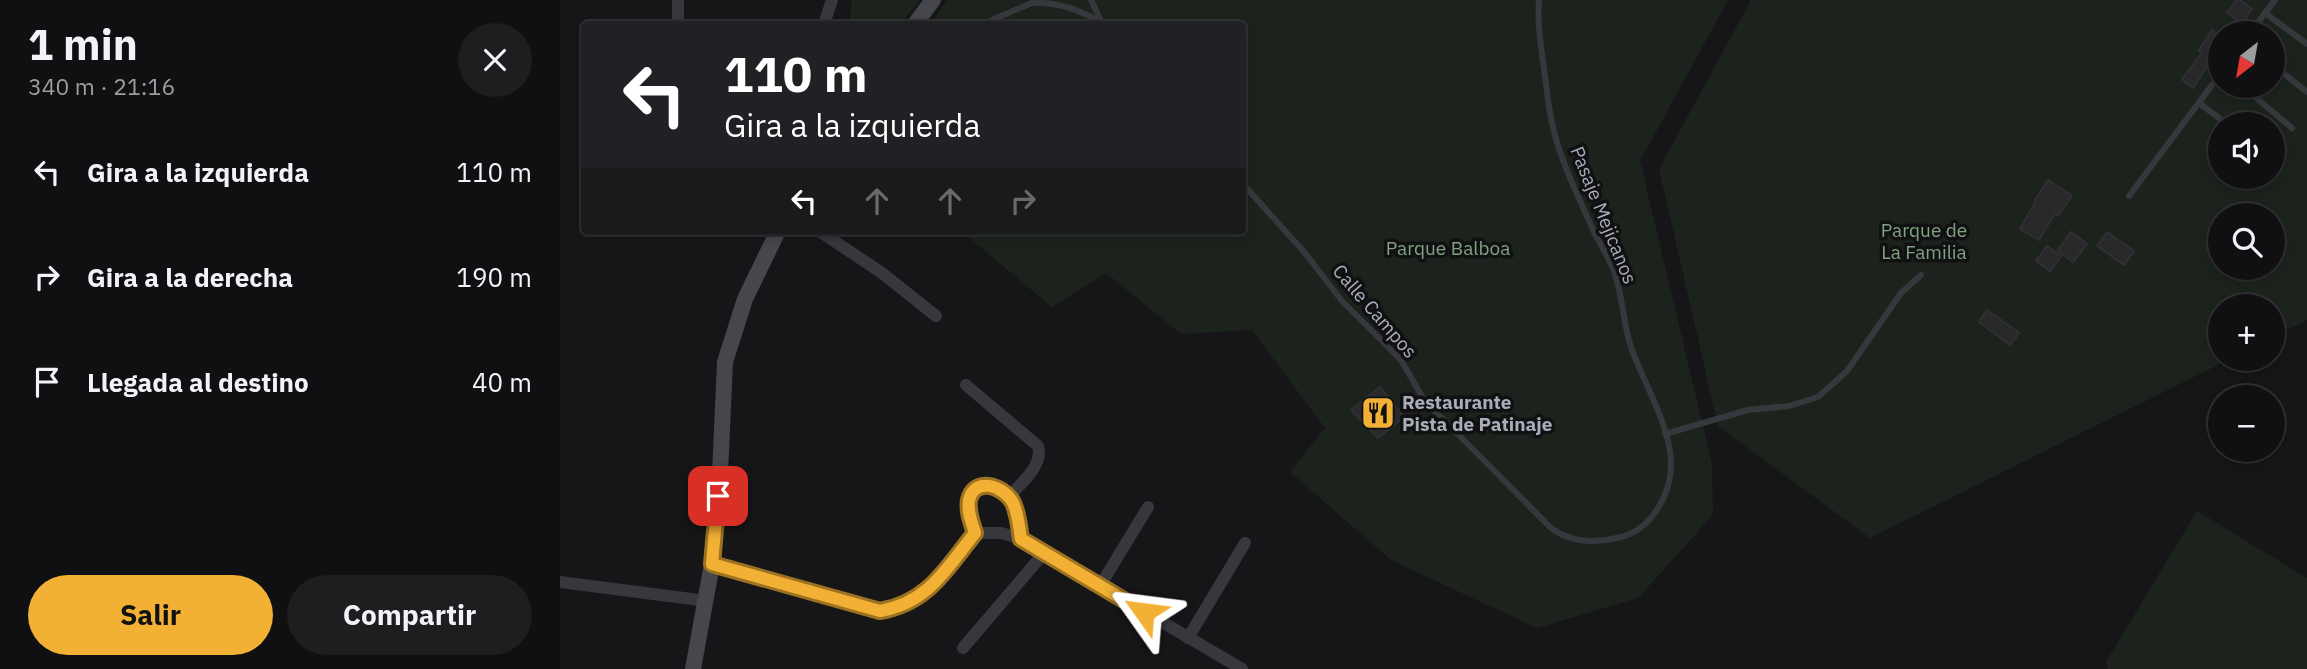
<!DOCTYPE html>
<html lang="es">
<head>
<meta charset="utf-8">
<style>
  :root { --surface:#101012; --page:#1e1e20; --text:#f1f3f6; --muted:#9c9d9f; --line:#303032; --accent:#f2b134 }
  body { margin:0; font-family:"IBM Plex Sans",sans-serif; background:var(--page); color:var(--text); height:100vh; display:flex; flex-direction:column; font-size:26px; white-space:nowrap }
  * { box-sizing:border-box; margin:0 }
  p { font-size:23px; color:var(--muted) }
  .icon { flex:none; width:38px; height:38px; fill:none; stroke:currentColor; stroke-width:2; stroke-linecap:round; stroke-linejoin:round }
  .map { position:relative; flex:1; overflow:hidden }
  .drawer { display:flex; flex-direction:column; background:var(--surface); width:560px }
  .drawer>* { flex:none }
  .hud { position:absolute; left:21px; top:21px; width:665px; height:214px; border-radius:7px; box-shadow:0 4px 10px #0003,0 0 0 2px var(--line); background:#202124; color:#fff; overflow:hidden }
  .needle { width:46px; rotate:211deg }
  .buttons { position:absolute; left:1648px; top:21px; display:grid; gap:14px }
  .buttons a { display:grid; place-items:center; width:77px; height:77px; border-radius:50%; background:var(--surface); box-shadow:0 4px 10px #0003,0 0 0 2px var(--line); font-size:35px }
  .pin { position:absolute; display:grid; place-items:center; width:60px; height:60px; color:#fff; margin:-30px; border-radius:14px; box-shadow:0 4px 10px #0006 }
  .me { position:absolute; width:77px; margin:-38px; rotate:301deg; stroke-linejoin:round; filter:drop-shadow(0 0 5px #0008) }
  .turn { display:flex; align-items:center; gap:24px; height:147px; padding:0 28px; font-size:32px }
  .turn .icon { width:91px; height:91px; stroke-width:2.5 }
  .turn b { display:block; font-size:49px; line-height:60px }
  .lanes { display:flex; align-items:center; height:66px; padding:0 28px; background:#0003; justify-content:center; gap:35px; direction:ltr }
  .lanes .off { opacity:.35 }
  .round { display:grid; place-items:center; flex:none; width:74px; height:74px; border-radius:37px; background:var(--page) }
  .overview { display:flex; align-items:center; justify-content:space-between; height:119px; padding:0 28px }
  h1 { font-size:42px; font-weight:800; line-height:52px }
  .cta { display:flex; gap:14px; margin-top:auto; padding:14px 28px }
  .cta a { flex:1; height:80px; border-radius:42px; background:var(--accent); color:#111; font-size:28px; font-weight:800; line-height:80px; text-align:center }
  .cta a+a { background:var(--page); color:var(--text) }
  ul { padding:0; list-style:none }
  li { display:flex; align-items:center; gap:21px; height:105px; padding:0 28px }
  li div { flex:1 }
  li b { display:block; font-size:26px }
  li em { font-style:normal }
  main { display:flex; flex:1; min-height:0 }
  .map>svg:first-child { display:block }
  .green { fill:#1c231d; fill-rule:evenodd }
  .building { fill:#29292c; stroke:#303034; stroke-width:2 }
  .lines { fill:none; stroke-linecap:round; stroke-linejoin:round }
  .lane { stroke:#37383d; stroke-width:6 }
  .street { stroke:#37383d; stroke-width:12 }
  .secondary { stroke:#45474d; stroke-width:16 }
  .route-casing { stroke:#9d7322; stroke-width:18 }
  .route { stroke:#f2b134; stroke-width:12 }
  .labels { text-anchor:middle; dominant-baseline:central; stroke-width:7; stroke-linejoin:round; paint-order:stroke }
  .street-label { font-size:19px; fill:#a8adb8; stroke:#111113 }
  .park-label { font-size:19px; fill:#7fa381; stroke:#111113 }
  .poi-label { font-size:19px; font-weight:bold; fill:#a8adb8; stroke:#111113; text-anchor:start }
</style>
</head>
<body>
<main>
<section class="drawer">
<div class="overview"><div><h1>1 min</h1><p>340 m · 21:16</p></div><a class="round"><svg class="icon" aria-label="close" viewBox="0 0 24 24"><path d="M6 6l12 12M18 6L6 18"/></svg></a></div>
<ul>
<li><svg class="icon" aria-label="left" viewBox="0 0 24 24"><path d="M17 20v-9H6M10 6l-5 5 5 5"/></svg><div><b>Gira a la izquierda</b></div><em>110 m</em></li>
<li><svg class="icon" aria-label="right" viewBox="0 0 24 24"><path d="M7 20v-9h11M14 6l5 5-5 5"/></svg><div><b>Gira a la derecha</b></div><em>190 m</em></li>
<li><svg class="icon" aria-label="arrive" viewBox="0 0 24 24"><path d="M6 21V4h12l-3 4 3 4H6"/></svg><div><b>Llegada al destino</b></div><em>40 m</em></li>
</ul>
<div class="cta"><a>Salir</a><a>Compartir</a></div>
</section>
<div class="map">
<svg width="1747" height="669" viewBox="0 0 1747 669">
  <rect width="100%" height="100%" fill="#161618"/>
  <!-- green -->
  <g class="green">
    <polygon points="292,0 359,0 341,24 289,24"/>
    <polygon points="387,0 1168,0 1080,161 1152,464 1153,515 1078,598 977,628 831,560 730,472 765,428 692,330 621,334 546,273 492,307 401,231 682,231 682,24 370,24"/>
    <path d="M1191,0H1747V320L1713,337V306H1661V359H1670L1310,538L1158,426L1099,169ZM1661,33H1713V86H1661ZM1661,124H1713V177H1661ZM1661,215H1713V268H1661Z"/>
    <polygon points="1637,511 1747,578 1747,669 1548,669 1546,662"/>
  </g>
  <!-- building -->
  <g class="building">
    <polygon points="1677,0 1680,0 1692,9 1681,24 1667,12"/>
    <polygon points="1652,30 1661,36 1661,44 1633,88 1622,79 1642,53 1639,50"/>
    <polygon points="1488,180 1512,196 1498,216 1495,213 1479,240 1460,229 1476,201 1475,200"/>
    <polygon points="1511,232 1527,244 1513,262 1498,250"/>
    <polygon points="1547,232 1574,251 1564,265 1537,246"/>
    <polygon points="1487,246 1501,256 1490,271 1476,261"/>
    <polygon points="1427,310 1459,333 1450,345 1419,322"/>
    <polygon points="820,387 844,417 818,438 791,410"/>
  </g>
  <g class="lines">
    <!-- lane -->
    <g class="lane">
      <polyline points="531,0 542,23"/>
      <path d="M474,3C499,2 519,10 541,22"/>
      <polyline points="1705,13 1747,44"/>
      <polyline points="423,24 476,1"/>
      <polyline points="1690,33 1715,0"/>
      <polyline points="1713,65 1747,92"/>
      <polyline points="1682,86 1732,128"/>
      <polyline points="1639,103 1667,124"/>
      <path d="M682,183L745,253L782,301L841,360L864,400L991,528C1011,543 1033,543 1057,538C1090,532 1112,495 1111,462C1110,425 1083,382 1071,347C1063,323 1063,298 1055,274C1049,256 1036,239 1029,221C1016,191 1000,159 993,127C988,108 987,88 984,69C981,45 977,24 979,0"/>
      <polyline points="1569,196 1661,73"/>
      <polyline points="1105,434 1188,410 1229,406 1258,397 1287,371 1341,293 1361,275"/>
    </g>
    <!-- street -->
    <g class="street">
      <polyline points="118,24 118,0"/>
      <polyline points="264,24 272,0"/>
      <polyline points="259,231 322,273 376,316"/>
      <path d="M406,385L478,446C484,465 461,483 449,497"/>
      <path d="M415,533C410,514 402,493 425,484C454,490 457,515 461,539"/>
      <path d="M152,564L320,611C368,603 386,568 415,533H441L461,539L682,669"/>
      <polyline points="0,582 147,601"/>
      <polyline points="540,586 588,507"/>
      <polyline points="628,638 685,543"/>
      <polyline points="403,648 484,553"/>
    </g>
    <!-- secondary -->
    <g class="secondary">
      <polyline points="355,24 373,0"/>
      <polyline points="133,669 152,564 160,473 165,362 185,299 218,231"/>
    </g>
  </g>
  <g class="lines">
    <defs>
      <path id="route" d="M158,496L152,564L320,611C368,603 386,569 415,533C412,523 407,512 409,500C414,477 442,485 452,501C458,511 459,527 461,539L584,612"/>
    </defs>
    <!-- route casing -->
    <use href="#route" class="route-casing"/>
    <!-- route -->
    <use href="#route" class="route"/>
  </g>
  <!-- icons -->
  <defs>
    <symbol id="restaurant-square" viewBox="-11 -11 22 22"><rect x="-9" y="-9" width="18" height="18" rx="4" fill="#f2b134" stroke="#111113"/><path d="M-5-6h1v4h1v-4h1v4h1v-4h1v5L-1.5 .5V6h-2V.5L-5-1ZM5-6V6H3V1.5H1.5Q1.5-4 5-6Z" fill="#111"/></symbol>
  </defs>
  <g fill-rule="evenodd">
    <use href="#restaurant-square" x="799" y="394" width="38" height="38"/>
  </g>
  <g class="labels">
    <!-- street labels -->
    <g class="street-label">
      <text transform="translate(1044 215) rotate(68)">Pasaje Mejicanos</text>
      <text transform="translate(815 311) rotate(49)">Calle Campos</text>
    </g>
    <!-- park labels -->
    <g class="park-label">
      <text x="1364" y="230">Parque de<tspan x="1364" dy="22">La Familia</tspan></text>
      <text x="888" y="248">Parque Balboa</text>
    </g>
    <!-- poi labels -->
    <g class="poi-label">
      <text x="842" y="402">Restaurante<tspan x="842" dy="22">Pista de Patinaje</tspan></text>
    </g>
  </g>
</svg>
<div class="buttons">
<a><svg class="needle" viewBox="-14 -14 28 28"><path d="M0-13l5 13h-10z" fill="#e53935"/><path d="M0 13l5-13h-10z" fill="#9c9d9f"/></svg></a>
<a><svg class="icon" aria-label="sound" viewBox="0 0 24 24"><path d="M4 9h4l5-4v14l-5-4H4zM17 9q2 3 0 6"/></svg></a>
<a><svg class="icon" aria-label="search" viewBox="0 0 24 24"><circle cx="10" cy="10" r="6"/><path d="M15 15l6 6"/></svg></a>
<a>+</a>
<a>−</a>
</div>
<div class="pin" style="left:158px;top:496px;background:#d93025"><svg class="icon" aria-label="arrive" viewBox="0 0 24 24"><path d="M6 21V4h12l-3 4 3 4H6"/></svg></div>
<svg class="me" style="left:584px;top:612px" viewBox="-20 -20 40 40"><path d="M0-17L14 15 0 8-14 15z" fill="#f2b134" stroke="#fff" stroke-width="4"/></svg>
<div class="hud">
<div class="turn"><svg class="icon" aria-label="left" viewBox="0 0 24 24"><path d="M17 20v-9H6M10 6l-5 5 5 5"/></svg><div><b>110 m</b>Gira a la izquierda</div></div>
<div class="lanes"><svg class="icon" aria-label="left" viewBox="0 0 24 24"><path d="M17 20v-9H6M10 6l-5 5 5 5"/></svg><svg class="icon off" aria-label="ahead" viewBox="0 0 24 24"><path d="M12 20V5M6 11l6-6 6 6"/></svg><svg class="icon off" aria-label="ahead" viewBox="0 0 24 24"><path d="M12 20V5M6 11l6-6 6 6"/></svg><svg class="icon off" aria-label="right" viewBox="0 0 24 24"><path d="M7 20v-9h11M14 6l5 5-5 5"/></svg></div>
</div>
</div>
</main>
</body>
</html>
